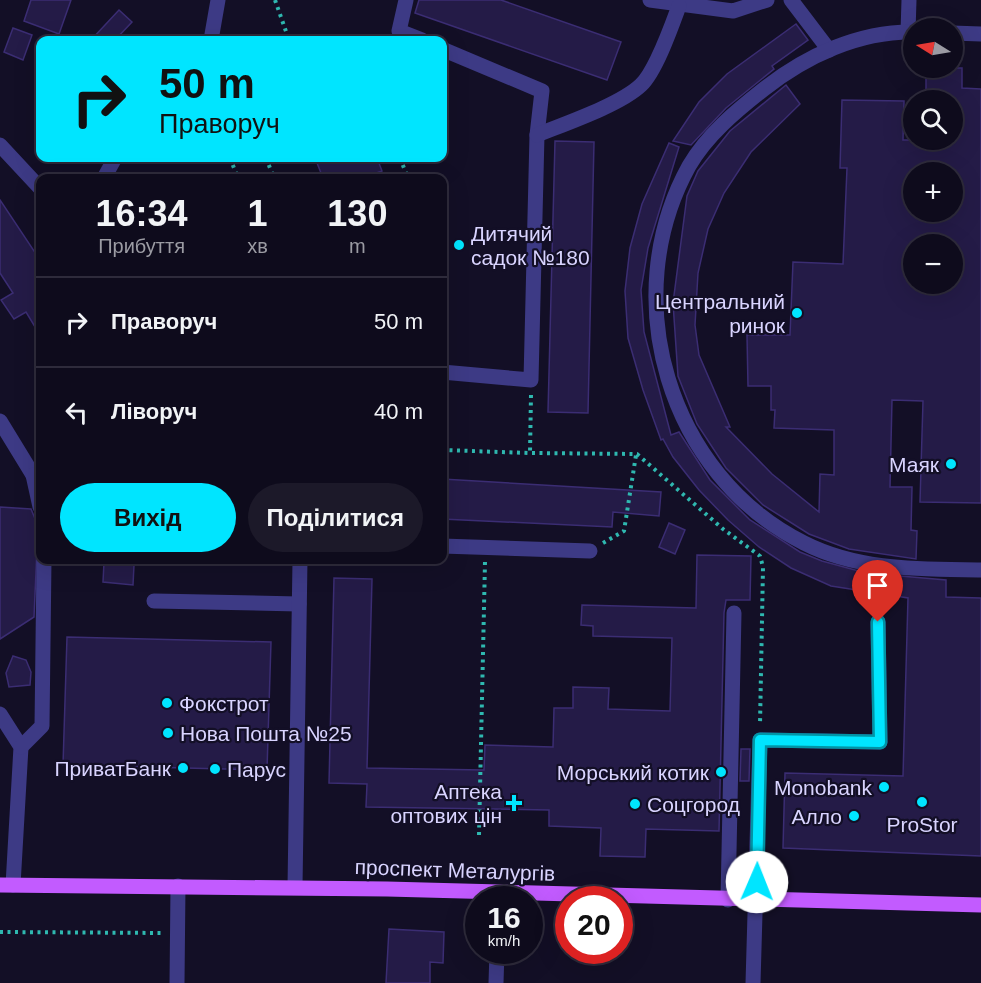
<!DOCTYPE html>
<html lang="uk">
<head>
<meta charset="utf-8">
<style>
  :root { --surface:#0e0b1c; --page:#1c1929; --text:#f1f3f6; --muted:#9b9ba3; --line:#2e2b3b; --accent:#00e5ff }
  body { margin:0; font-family:Arial,sans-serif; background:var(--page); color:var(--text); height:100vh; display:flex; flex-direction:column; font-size:22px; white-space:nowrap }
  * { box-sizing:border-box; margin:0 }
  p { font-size:20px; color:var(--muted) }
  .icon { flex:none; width:33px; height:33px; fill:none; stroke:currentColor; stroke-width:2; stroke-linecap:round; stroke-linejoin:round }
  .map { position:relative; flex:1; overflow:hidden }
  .drawer { position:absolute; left:36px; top:174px; width:411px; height:390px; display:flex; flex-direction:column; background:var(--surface); border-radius:12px; box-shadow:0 6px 24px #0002,0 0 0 2px var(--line) }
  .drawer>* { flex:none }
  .hud { position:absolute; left:36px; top:36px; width:411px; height:126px; border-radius:12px; box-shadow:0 6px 24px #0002,0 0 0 2px var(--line); background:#00e5ff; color:#111; overflow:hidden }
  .needle { width:39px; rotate:281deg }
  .tools { position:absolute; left:903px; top:18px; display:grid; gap:12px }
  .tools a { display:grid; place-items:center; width:60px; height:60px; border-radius:50%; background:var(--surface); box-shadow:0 6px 24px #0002,0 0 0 2px var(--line); font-size:30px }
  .speed { position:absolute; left:465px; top:886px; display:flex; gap:12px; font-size:30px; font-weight:700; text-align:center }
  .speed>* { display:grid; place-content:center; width:78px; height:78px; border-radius:50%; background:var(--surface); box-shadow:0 6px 24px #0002,0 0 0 2px var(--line); line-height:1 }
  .speed small { font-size:15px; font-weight:400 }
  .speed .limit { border:9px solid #d22; background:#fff; color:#111 }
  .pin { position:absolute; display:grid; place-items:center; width:51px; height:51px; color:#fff; margin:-62px -26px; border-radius:50% 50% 50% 0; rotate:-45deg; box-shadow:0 0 6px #0007 }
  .pin .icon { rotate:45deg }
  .me { position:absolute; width:66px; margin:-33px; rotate:1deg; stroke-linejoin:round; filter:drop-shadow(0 0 4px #0008) }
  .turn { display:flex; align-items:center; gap:21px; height:126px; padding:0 24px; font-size:27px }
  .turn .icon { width:78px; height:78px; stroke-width:2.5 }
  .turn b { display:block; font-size:42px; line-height:51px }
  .eta { display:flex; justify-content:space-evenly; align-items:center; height:102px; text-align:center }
  .eta b { font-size:36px; font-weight:800; line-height:42px }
  .button { display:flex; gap:12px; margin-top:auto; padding:12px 24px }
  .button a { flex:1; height:69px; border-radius:36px; background:var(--accent); color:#111; font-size:24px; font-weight:800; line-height:69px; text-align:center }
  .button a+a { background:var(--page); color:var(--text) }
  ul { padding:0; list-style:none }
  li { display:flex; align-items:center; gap:18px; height:90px; padding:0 24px; border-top:2px solid var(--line) }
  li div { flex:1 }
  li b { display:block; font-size:22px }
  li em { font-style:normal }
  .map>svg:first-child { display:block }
  .building { fill:#241b47; stroke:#3b2d73; stroke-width:1.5; fill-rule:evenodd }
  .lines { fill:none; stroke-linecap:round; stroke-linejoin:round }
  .path { stroke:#2fb8b0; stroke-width:4; stroke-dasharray:3 4.5; stroke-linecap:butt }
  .minor { stroke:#3d3a85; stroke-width:15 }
  .major { stroke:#c25bff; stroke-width:15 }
  .route-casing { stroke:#0095a6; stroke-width:15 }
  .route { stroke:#00e5ff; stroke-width:10 }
  .poi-dot { fill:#00e5ff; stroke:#130f26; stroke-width:2 }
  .labels { text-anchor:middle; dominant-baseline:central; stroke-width:4.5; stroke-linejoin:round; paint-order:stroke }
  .poi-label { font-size:21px; fill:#d9d4ff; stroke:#130f26; text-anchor:end }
  .street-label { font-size:21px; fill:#d9d4ff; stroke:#130f26 }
</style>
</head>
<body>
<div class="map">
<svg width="981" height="983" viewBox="0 0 981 983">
  <rect width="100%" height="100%" fill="#130f26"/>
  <!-- building -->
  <g class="building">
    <polygon points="31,0 71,0 59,34 24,21"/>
    <polygon points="419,0 501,0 621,42 607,80 415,13"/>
    <polygon points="119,10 132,22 115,40 91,40"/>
    <polygon points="796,24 808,40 772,66 774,69 726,108 691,145 673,141 699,102 727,74"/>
    <polygon points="13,28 32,35 23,60 4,52"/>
    <path d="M926,68H962V88L981,89V503L920,502L923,401L892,400L890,487H912L911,530L917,531L916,559L849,549L809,534L763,505L726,468L697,424L678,376L673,303L687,196L698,171L730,131L786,85L800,104L751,152L724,193L708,229L698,273L695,325L699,355L730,427H726L772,474L819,512L820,474L834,475V430L774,428L775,410H771V386H748L747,335H790L793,262L843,264L847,168H840L842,100L904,101L903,140H952V100H926ZM914,172H952V212H914ZM914,244H952V284H914Z"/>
    <polygon points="555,141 594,142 588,413 548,412"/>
    <polygon points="669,143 679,147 648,248 641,290 644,332 671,435 679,432 710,480 750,520 800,552 822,561 866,573 946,580 946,597 981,598 981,856 783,848 785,773 903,776 908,598 831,586 791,568 759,547 728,520 699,490 673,457 663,439 661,440 643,390 628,338 625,291 630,248 642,204"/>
    <polygon points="315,158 377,158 382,171 362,178 323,178"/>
    <polygon points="0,200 40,260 40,335 26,312 14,319 1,300 13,293 0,273"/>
    <polygon points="442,479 661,492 659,516 613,512 612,527 442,519"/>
    <polygon points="0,507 31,509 38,526 34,617 0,639"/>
    <polygon points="669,523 685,530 675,554 659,547"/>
    <polygon points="697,555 751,556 750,600 726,600 724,613 719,831 646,829 645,857 600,856 601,828 549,826 549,810 366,807 367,784 329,783 334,578 372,579 367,768 484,770 485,745 553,747 554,708 573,708 573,687 609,688 608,709 670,711 672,638 593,636 593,626 581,625 582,605 696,608"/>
    <polygon points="104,562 134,565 133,585 103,582"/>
    <polygon points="67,637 271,642 267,770 63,765"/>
    <polygon points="13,656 26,660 31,672 30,685 9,687 6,673"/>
    <polygon points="741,749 750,749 749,781 740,781"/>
    <polygon points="389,929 444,932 443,963 430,962 430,983 386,983"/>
  </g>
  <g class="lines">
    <!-- path -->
    <g class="path">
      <polyline points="275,0 289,40"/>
      <polyline points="230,158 238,178"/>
      <polyline points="266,158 274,178"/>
      <polyline points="400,158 408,178"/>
      <polyline points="531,395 530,453 637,454 723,529 760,556 763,567 760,725"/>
      <polyline points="442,450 530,453"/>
      <polyline points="603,543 624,531 636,455"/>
      <polyline points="479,835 485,562"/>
      <polyline points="0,932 163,933"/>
    </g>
    <!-- minor -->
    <g class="minor">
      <polyline points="406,0 399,31 422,40"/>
      <polyline points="650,0 733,11 767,0"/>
      <polyline points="791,0 829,50"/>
      <polyline points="908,32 909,0"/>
      <path d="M914,32C859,31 806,56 764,89C736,111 707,135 689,166C616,298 668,475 804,543C859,571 921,569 981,570"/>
      <polyline points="952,33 981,34"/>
      <polyline points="211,40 218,0"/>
      <polyline points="442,49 542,91 537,135 531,380 442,372"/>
      <path d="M537,135C564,124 620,105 641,85C656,71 672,25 679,6"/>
      <polyline points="0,145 40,188"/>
      <polyline points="104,178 115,158"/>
      <polyline points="0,421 33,475 40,481"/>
      <polyline points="33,475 40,507"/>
      <polyline points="442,546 590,551"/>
      <polyline points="154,601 299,604"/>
      <polyline points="0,714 21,747 13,885"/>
      <polyline points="21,747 42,726 44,560"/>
      <polyline points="295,887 300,560"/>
      <polyline points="728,900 734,613"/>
      <polyline points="177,983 178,886"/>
      <polyline points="496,983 497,951"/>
      <polyline points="753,983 760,740 880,742 878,622"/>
    </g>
    <!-- major -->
    <polyline class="major" points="0,885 387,889 981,905"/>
  </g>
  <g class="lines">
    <defs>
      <polyline id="route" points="757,882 760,740 880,742 878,622"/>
    </defs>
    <!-- route casing -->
    <use href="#route" class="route-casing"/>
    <!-- route -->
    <use href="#route" class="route"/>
  </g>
  <!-- markers -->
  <g class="poi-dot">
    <circle cx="459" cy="245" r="6"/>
    <circle cx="797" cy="313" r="6"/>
    <circle cx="951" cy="464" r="6"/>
    <circle cx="167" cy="703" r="6"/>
    <circle cx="168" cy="733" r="6"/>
    <circle cx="183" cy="768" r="6"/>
    <circle cx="215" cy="769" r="6"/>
    <circle cx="721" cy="772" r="6"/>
    <circle cx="884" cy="787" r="6"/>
    <circle cx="922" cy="802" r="6"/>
    <path d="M511 794h6v6h6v6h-6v6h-6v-6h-6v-6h6z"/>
    <circle cx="635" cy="804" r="6"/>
    <circle cx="854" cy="816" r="6"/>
  </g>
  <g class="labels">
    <!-- poi labels -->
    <g class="poi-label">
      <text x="471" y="233" text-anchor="start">Дитячий<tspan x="471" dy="24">садок №180</tspan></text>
      <text x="785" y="301">Центральний<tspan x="785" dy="24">ринок</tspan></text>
      <text x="939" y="464">Маяк</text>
      <text x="179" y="703" text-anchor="start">Фокстрот</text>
      <text x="180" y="733" text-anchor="start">Нова Пошта №25</text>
      <text x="171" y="768">ПриватБанк</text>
      <text x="227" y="769" text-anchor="start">Парус</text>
      <text x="709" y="772">Морський котик</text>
      <text x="872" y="787">Monobank</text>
      <text x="502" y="791">Аптека<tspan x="502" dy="24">оптових цін</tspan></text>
      <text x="647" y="804" text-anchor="start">Соцгород</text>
      <text x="842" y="816">Алло</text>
      <text x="922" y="824" text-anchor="middle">ProStor</text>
    </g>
    <!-- street labels -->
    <g class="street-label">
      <text transform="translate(455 870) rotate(2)">проспект Металургів</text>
    </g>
  </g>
</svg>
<div class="tools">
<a><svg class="needle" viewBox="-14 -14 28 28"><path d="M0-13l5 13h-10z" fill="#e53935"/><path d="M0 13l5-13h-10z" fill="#9b9ba3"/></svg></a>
<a><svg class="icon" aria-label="search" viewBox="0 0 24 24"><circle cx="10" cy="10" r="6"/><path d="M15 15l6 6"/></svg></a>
<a>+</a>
<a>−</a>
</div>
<div class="speed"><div>16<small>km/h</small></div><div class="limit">20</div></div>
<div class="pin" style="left:878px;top:622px;background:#d93025"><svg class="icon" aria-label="arrive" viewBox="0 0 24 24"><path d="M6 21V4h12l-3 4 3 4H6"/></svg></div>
<svg class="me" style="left:757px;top:882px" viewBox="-20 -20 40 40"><circle r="19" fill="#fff"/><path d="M0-13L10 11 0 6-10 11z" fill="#00e5ff"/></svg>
<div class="hud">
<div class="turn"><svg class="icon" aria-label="right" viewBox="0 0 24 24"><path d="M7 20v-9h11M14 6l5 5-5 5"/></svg><div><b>50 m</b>Праворуч</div></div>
</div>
<section class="drawer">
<div class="eta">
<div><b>16:34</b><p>Прибуття</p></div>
<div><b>1</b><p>хв</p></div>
<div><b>130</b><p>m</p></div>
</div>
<ul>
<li><svg class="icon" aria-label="right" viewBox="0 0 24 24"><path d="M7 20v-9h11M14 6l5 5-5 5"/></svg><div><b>Праворуч</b></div><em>50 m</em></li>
<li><svg class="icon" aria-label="left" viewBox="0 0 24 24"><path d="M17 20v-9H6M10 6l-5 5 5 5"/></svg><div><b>Ліворуч</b></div><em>40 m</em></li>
</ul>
<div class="button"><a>Вихід</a><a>Поділитися</a></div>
</section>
</div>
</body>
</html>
